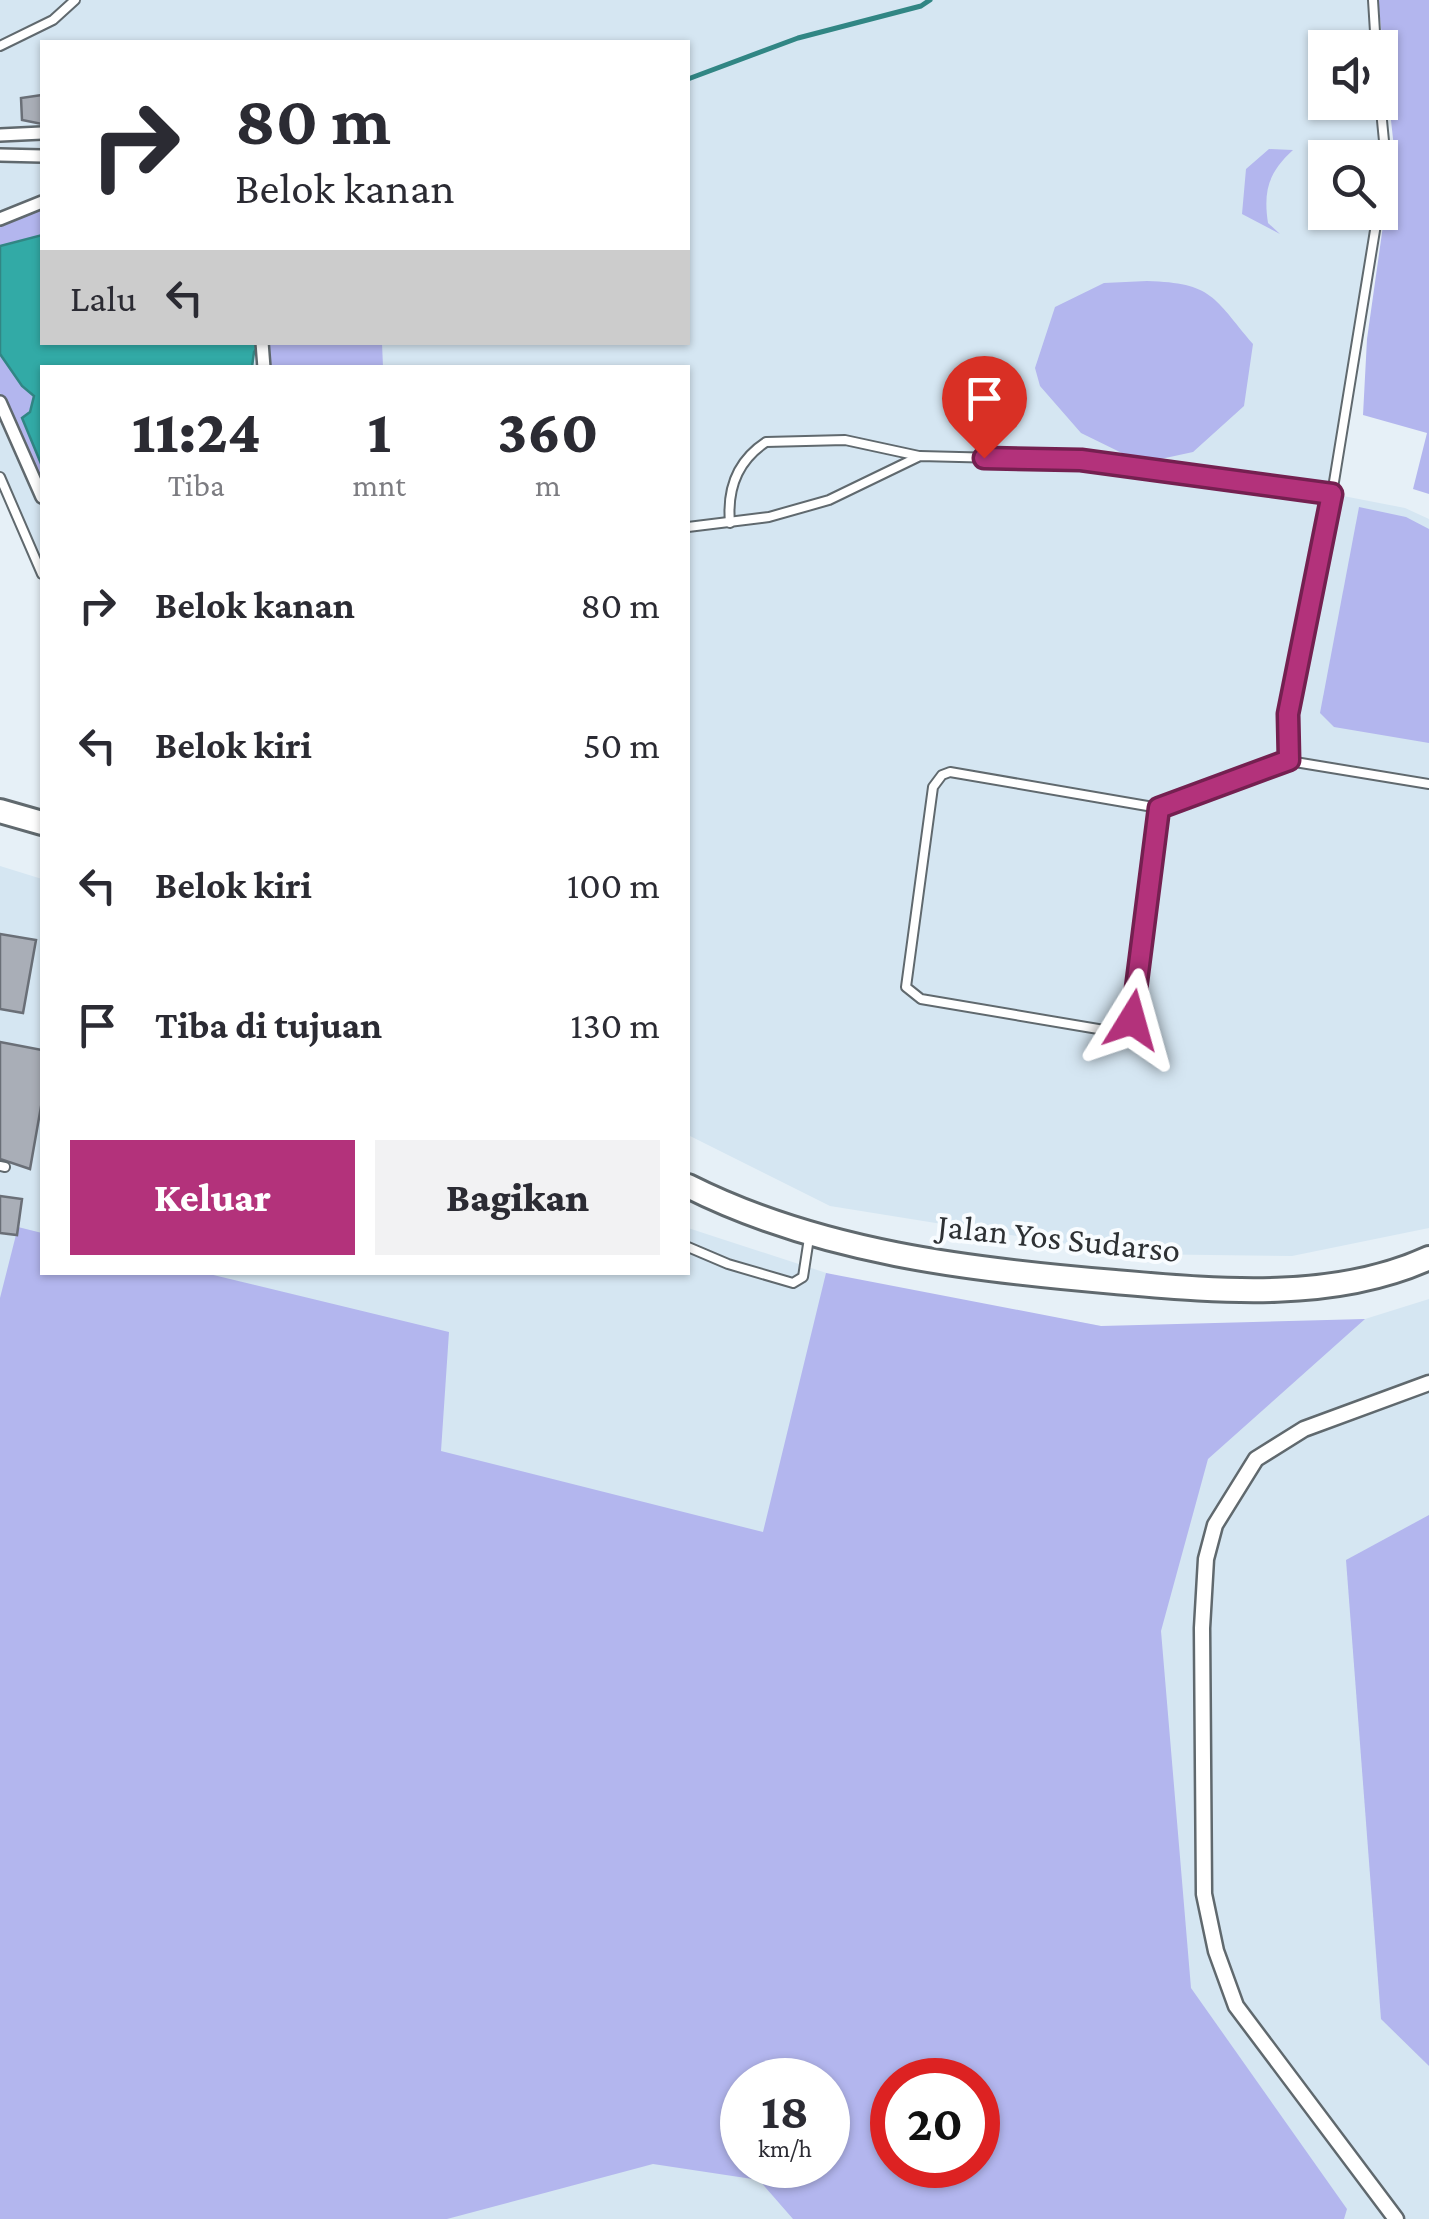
<!DOCTYPE html>
<html lang="id">
<head>
<meta charset="utf-8">
<style>
  :root { --surface:#fff; --page:#f2f2f3; --text:#2b2b33; --muted:#7c7c81; --accent:#b3327b }
  body { margin:0; font-family:"Crimson Pro",serif; background:var(--page); color:var(--text); height:100vh; display:flex; flex-direction:column; font-size:38px; white-space:nowrap }
  * { box-sizing:border-box; margin:0 }
  p { font-size:32px; color:var(--muted) }
  .icon { flex:none; width:55px; height:55px; fill:none; stroke:currentColor; stroke-width:2; stroke-linecap:round; stroke-linejoin:round }
  .map { position:relative; flex:1; overflow:hidden }
  .details { position:absolute; left:40px; top:365px; width:650px; height:910px; display:flex; flex-direction:column; background:var(--surface); border-radius:0px; box-shadow:0 2px 8px #0004 }
  .details>* { flex:none }
  .guide { position:absolute; left:40px; top:40px; width:650px; height:305px; border-radius:0px; box-shadow:0 2px 8px #0004; background:#fff; color:var(--text); overflow:hidden }
  .buttons { position:absolute; left:1308px; top:30px; display:grid; gap:20px }
  .buttons a { display:grid; place-items:center; width:90px; height:90px; border-radius:0px; background:var(--surface); box-shadow:0 2px 8px #0004; font-size:50px }
  .speed { position:absolute; left:720px; top:2058px; display:flex; gap:20px; font-size:50px; font-weight:700; text-align:center }
  .speed>* { display:grid; place-content:center; width:130px; height:130px; border-radius:50%; background:var(--surface); box-shadow:0 2px 8px #0004; line-height:1 }
  .speed small { font-size:25px; font-weight:400 }
  .speed .limit { border:15px solid #d22; background:#fff; color:#111 }
  .pin { position:absolute; display:grid; place-items:center; width:85px; height:85px; color:#fff; margin:-102px -42px; border-radius:50% 50% 50% 0; rotate:-45deg; box-shadow:0 0 10px #0007 }
  .pin .icon { rotate:45deg }
  .me { position:absolute; width:110px; margin:-55px; rotate:8deg; stroke-linejoin:round; filter:drop-shadow(0 0 8px #0008) }
  .turn { display:flex; align-items:center; gap:35px; height:210px; padding:0 30px; font-size:45px }
  .turn .icon { width:130px; height:130px; stroke-width:2.5 }
  .turn b { display:block; font-size:70px; line-height:85px }
  .then { display:flex; align-items:center; height:95px; padding:0 30px; background:#0003; gap:20px; font-size:38px }
  .eta { display:flex; justify-content:space-evenly; align-items:center; height:170px; text-align:center }
  .eta b { font-size:60px; font-weight:800; line-height:70px }
  .action { display:flex; gap:20px; margin-top:auto; padding:20px 30px }
  .action a { flex:1; height:115px; border-radius:0px; background:var(--accent); color:#fff; font-size:40px; font-weight:800; line-height:115px; text-align:center }
  .action a+a { background:var(--page); color:var(--text) }
  ul { padding:0; list-style:none }
  li { display:flex; align-items:center; gap:30px; height:140px; padding:0 30px }
  li div { flex:1 }
  li b { display:block; font-size:38px }
  li em { font-style:normal }
  .map>svg:first-child { display:block }
  .built { fill:#d5e6f2; fill-rule:evenodd }
  .green { fill:#b3b6ee; fill-rule:evenodd }
  .water { fill:#32aaa6; stroke:#318684; stroke-width:2.5 }
  .lines { fill:none; stroke-linecap:round; stroke-linejoin:round }
  .stream { stroke:#318684; stroke-width:5 }
  .building { fill:#a9aeb7; stroke:#6a6f77; stroke-width:2.5 }
  .service-casing { stroke:#60696e; stroke-width:12 }
  .pedestrian-casing { stroke:#60696e; stroke-width:16 }
  .minor-casing { stroke:#60696e; stroke-width:19 }
  .primary-casing { stroke:#60696e; stroke-width:28 }
  .service { stroke:#fff; stroke-width:8 }
  .pedestrian { stroke:#fff; stroke-width:11 }
  .minor { stroke:#fff; stroke-width:14 }
  .primary { stroke:#fff; stroke-width:22 }
  .route-casing { stroke:#742050; stroke-width:25 }
  .route { stroke:#b3327b; stroke-width:18 }
  .labels { text-anchor:middle; dominant-baseline:central; stroke-width:8; stroke-linejoin:round; paint-order:stroke }
  .street-label { font-size:35px; fill:#2e3134; stroke:#f8fcff }
</style>
</head>
<body>
<div class="map">
<svg width="1429" height="2219" viewBox="0 0 1429 2219">
  <rect width="100%" height="100%" fill="#e6f0f7"/>
  <!-- built -->
  <g class="built">
    <path d="M0,0H1373L1376,47L1325,48V102H1380L1384,141L1380,158H1325V212L1378,213L1333,494L1405,508L1429,519V1228L1292,1256L1129,1254L830,1206L688,1135V368H42V571L0,477ZM42,42H688V342H42Z"/>
    <path d="M0,866L42,879V1272H688V1228L848,1280L1101,1326L1186,1331L1365,1319L1429,1299V2219H0ZM742,2080H828V2165H742ZM892,2080H978V2165H892Z"/>
  </g>
  <!-- green -->
  <g class="green">
    <polygon points="1378,0 1429,0 1429,494 1413,489 1427,433 1363,415 1367,339 1394,148"/>
    <path d="M1269,149L1293,150C1269,172 1263,190 1268,223L1280,234L1242,214L1246,169Z"/>
    <polygon points="42,207 42,235 0,246 0,222"/>
    <path d="M1147,281C1213,283 1213,297 1253,344L1244,406L1193,452L1156,460L1128,456L1081,433L1040,386L1035,368L1055,307L1104,283Z"/>
    <polygon points="267,343 382,343 383,367 268,367"/>
    <polygon points="0,354 22,386 35,396 27,416 42,466 42,489 0,393"/>
    <polygon points="1359,507 1406,517 1429,529 1429,743 1334,727 1320,713"/>
    <path d="M18,1227L42,1233V1272L205,1273L449,1332L441,1451L763,1532L826,1273L1101,1326L1365,1319L1208,1459L1161,1631L1191,1988L1347,2209L1344,2219H793L759,2180L653,2164L447,2219H0V1298ZM742,2080H828V2165H742ZM892,2080H978V2165H892Z"/>
    <polygon points="1429,1515 1429,2066 1381,2019 1346,1560"/>
  </g>
  <!-- water -->
  <polygon class="water" points="42,235 42,342 261,343 254,352 252,367 42,368 42,466 22,418 30,412 34,396 22,386 0,354 0,246"/>
  <g class="lines">
    <!-- stream -->
    <polyline class="stream" points="688,79 798,38 921,6 930,0"/>
  </g>
  <!-- building -->
  <g class="building">
    <polygon points="42,95 42,124 22,120 21,98"/>
    <polygon points="0,934 36,940 23,1013 0,1009"/>
    <polygon points="0,1042 42,1050 42,1101 30,1169 0,1159"/>
    <polygon points="0,1196 22,1199 17,1235 0,1233"/>
  </g>
  <g class="lines">
    <defs>
      <g id="service">
        <polyline points="1373,0 1376,48"/>
        <polyline points="0,46 53,20 75,0"/>
        <polyline points="1380,100 1384,141 1380,188"/>
        <polyline points="1378,212 1332,494 1288,714 1289,761 1429,784"/>
        <polyline points="0,477 42,574"/>
        <path d="M730,523C727,490 737,461 766,442L845,440L919,456"/>
        <polyline points="688,527 769,517 829,500 920,456 1081,460 1332,494"/>
        <polyline points="1159,808 1132,1020 1126,1029 1116,1032 921,999 906,987 933,787 942,775 950,772 1159,808 1289,761"/>
        <polyline points="0,1166 5,1167"/>
        <polyline points="688,1247 728,1264 793,1283 803,1277 809,1238"/>
      </g>
      <g id="pedestrian">
        <polyline points="0,135 42,133"/>
        <polyline points="0,155 42,156"/>
        <polyline points="0,219 42,202"/>
        <polyline points="262,342 264,368"/>
        <polyline points="0,402 42,497"/>
      </g>
      <polyline id="minor" points="1396,2219 1236,2006 1216,1951 1204,1894 1202,1628 1206,1559 1215,1525 1256,1459 1304,1429 1429,1383"/>
      <g id="primary">
        <polyline points="0,811 42,823"/>
        <path d="M688,1186C819,1252 970,1270 1115,1282C1218,1291 1333,1302 1429,1258"/>
      </g>
    </defs>
    <!-- service casing -->
    <use href="#service" class="service-casing"/>
    <!-- pedestrian casing -->
    <use href="#pedestrian" class="pedestrian-casing"/>
    <!-- minor casing -->
    <use href="#minor" class="minor-casing"/>
    <!-- primary casing -->
    <use href="#primary" class="primary-casing"/>
    <!-- service -->
    <use href="#service" class="service"/>
    <!-- pedestrian -->
    <use href="#pedestrian" class="pedestrian"/>
    <!-- minor -->
    <use href="#minor" class="minor"/>
    <!-- primary -->
    <use href="#primary" class="primary"/>
  </g>
  <g class="lines">
    <defs>
      <polyline id="route" points="984,458 1081,460 1332,494 1288,714 1289,760 1159,808 1132,1020"/>
    </defs>
    <!-- route casing -->
    <use href="#route" class="route-casing"/>
    <!-- route -->
    <use href="#route" class="route"/>
  </g>
  <g class="labels">
    <!-- street labels -->
    <g class="street-label">
      <text transform="translate(1059 1238) rotate(6)">Jalan Yos Sudarso</text>
    </g>
  </g>
</svg>
<div class="buttons">
<a><svg class="icon" aria-label="sound" viewBox="0 0 24 24"><path d="M4 9h4l5-4v14l-5-4H4zM17 9q2 3 0 6"/></svg></a>
<a><svg class="icon" aria-label="search" viewBox="0 0 24 24"><circle cx="10" cy="10" r="6"/><path d="M15 15l6 6"/></svg></a>
</div>
<div class="speed"><div>18<small>km/h</small></div><div class="limit">20</div></div>
<div class="pin" style="left:984px;top:458px;background:#d93025"><svg class="icon" aria-label="arrive" viewBox="0 0 24 24"><path d="M6 21V4h12l-3 4 3 4H6"/></svg></div>
<svg class="me" style="left:1132px;top:1020px" viewBox="-20 -20 40 40"><path d="M0-17L14 15 0 8-14 15z" fill="#b3327b" stroke="#fff" stroke-width="4"/></svg>
<div class="guide">
<div class="turn"><svg class="icon" aria-label="right" viewBox="0 0 24 24"><path d="M7 20v-9h11M14 6l5 5-5 5"/></svg><div><b>80 m</b>Belok kanan</div></div>
<div class="then">Lalu<svg class="icon" aria-label="left" viewBox="0 0 24 24"><path d="M17 20v-9H6M10 6l-5 5 5 5"/></svg></div>
</div>
<section class="details">
<div class="eta">
<div><b>11:24</b><p>Tiba</p></div>
<div><b>1</b><p>mnt</p></div>
<div><b>360</b><p>m</p></div>
</div>
<ul>
<li><svg class="icon" aria-label="right" viewBox="0 0 24 24"><path d="M7 20v-9h11M14 6l5 5-5 5"/></svg><div><b>Belok kanan</b></div><em>80 m</em></li>
<li><svg class="icon" aria-label="left" viewBox="0 0 24 24"><path d="M17 20v-9H6M10 6l-5 5 5 5"/></svg><div><b>Belok kiri</b></div><em>50 m</em></li>
<li><svg class="icon" aria-label="left" viewBox="0 0 24 24"><path d="M17 20v-9H6M10 6l-5 5 5 5"/></svg><div><b>Belok kiri</b></div><em>100 m</em></li>
<li><svg class="icon" aria-label="arrive" viewBox="0 0 24 24"><path d="M6 21V4h12l-3 4 3 4H6"/></svg><div><b>Tiba di tujuan</b></div><em>130 m</em></li>
</ul>
<div class="action"><a>Keluar</a><a>Bagikan</a></div>
</section>
</div>
</body>
</html>
